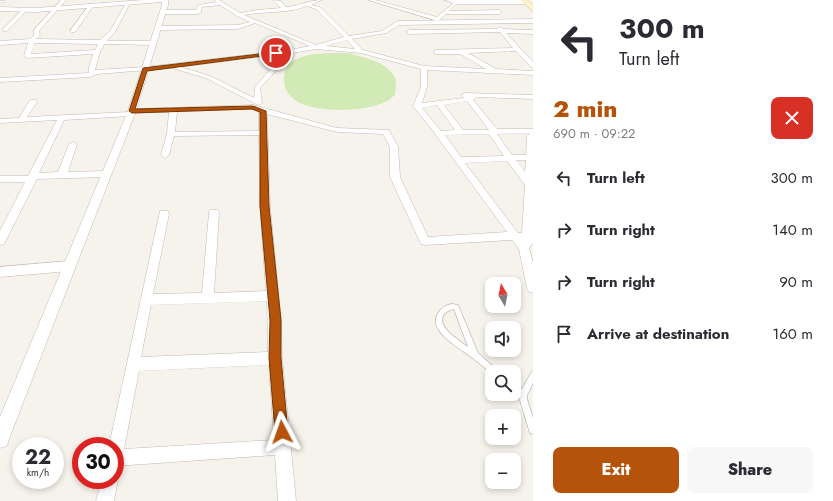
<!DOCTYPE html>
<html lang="en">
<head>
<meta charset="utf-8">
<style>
  :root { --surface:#fff; --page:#f7f7f7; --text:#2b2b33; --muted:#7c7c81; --accent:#b45309 }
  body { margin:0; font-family:Jost,sans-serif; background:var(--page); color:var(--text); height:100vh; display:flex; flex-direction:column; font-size:15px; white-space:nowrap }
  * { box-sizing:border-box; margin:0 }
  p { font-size:13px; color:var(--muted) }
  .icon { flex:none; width:22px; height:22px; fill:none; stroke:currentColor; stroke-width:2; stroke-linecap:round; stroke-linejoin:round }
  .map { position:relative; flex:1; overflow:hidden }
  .sheet { display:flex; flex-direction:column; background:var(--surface); width:300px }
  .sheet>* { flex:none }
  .hud { background:#fff; color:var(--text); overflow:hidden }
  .needle { width:26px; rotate:350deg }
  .buttons { position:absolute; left:485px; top:277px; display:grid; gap:8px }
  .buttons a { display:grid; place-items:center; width:36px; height:36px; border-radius:8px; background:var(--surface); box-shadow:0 2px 6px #0003; font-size:20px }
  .speed { position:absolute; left:12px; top:437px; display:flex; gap:8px; font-size:20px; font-weight:700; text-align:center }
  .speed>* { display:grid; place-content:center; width:52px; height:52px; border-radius:50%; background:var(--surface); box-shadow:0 2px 6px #0003; line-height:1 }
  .speed small { font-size:10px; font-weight:400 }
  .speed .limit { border:6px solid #d22; background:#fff; color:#111 }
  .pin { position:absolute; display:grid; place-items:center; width:34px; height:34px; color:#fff; margin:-17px; border:2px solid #fff; border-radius:50%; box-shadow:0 1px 4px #0007 }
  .me { position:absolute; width:44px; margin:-22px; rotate:356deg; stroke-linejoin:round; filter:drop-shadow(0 0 3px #0008) }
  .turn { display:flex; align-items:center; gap:14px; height:84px; padding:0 20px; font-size:18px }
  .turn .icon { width:52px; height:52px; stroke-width:2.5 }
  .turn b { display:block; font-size:28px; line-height:34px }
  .round { display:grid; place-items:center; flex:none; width:42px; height:42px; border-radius:8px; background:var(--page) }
  .summary { display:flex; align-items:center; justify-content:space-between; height:68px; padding:0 20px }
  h1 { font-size:24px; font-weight:800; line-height:30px; color:var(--accent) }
  .primary-button { display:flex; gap:8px; margin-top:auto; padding:8px 20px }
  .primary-button a { flex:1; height:46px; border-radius:8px; background:var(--accent); color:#fff; font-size:16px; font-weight:800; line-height:46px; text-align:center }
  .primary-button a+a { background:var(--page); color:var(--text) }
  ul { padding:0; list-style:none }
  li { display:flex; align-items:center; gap:12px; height:52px; padding:0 20px }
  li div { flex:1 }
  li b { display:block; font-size:15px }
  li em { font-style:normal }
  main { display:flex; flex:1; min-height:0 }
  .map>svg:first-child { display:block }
  .green { fill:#d2eab5 }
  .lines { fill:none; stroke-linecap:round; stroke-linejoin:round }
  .service-casing { stroke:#c2bbae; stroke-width:1.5 }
  .minor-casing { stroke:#c2bbae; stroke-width:1 }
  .tertiary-casing { stroke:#c2bbae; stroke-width:1 }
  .secondary-casing { stroke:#d6c79b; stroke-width:1 }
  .service { fill:#fff; fill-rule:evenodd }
  .minor { fill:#fff; fill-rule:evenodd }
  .tertiary { fill:#fff; fill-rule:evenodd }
  .secondary { fill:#fff3cd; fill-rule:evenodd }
  .route { fill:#b45309; stroke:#753606 }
</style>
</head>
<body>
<main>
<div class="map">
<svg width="533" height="501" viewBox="0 0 533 501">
  <rect width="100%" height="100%" fill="#f6f3ec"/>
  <!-- green -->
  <path class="green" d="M346,53C361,56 394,63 396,82C396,86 395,91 395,95C392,97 389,101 385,102C365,112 318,113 298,102C290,97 284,90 284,80C282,51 325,53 346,53Z"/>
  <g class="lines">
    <defs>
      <g id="service">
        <path d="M452,304L458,305L478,353L497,370L499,372H492V374C485,368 478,362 470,356C459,348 425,329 439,312C442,307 446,305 452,304ZM454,309L468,347C460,341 437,327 443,316C445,312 449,310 454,309Z"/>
        <polygon points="533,371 533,383 527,395 527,399 533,418 533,434 530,433 529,430 519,397 514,392 514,383 522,389 531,373"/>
      </g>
      <g id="minor">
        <path d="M61,0H66L39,31L40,35L36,39L100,40L110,31L126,3L128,2L130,3L115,32L107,41H153L156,43L153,45L104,44L100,52L95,70L145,67L290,50L310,46L255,23L238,29L158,30L155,28L158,26L238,25L250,22L237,16L220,5L202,7L201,12L198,14H163L160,12L163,10H196L198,5L217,2L214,0H219L240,13L257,10L281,8L273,0L281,1L286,7C298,6 310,0 322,0L311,5L320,7L349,36L382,31L398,21L533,19V23L399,25L386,33L352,39L363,50L424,66L486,69L460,54H436L433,52L436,50L513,48L500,32L409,34L406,32L409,30L497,29L500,27L503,29L533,30V34L506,33L533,62V68L531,67L516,51L468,53L496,69L533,71V75L427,70V87L422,103L464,98L461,95L465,93L533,95V99L477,97L473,100L497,129H533V243L529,248L533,263V293L529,292L527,288L519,249L512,240L425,245L421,244L390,177V147L383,134L337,132L267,114L270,206L281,320L282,358L296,501H278L275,455L115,466V446H109L160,211H168L169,214L153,294L202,293L209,213L210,210H218L219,213L214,293L266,291L260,206L259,135L174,136L169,155L165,158L161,155L167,134L169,112L133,113V116H130L64,120L39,173L58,172L69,144L73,142L77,144L68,172L106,171L111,174L106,177L37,179L4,244L0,245V231L25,182H0V176H28L57,120L0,123V119L19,118L30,100H36L37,102L27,117L129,112V109H132L253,105L337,128L389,130L398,147L400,177L428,237L507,232L433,131L413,106L421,87V69L361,53L316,49L292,53L260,88L262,103L258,105L206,78L172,68L97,74L90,77L0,82V78L89,73V67L93,54L27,58L24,56L28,43L0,45V41L30,39L34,35V30ZM307,6L316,9L344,37L316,45L244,15C265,11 287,14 307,6ZM347,40L355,49L326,46ZM34,43L98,44L95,50L31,54ZM284,54L255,87L254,98L210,76L181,67ZM467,101L489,130H463L444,105ZM437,105L455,130L441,131L422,108ZM252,109L259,112V131L175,132L177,112ZM530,133L527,137L526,155H512L497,134ZM489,134L504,156L461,157L445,135ZM516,160H526L525,172ZM507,161L525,185L522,233H518L465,163ZM267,301L268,352L141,357L151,305ZM269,365L274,440L124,449L139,371Z"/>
        <polygon points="368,0 375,0 437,17 456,1 458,2 449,11 499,10 502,12 499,14 446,14 438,21"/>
        <polygon points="0,1 5,1 5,2 0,3"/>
        <polygon points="90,4 94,5 75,32 71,32 70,31"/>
        <polygon points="23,9 27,10 7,31 3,31 3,29"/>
        <polygon points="69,261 73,263 75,266 73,269 69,271 0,277 0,267"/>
        <polygon points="115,474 118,480 114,501 96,501 102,480 115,480"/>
      </g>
      <g id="tertiary">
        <polygon points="143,0 168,0 168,5 136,111 9,439 7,446 0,448 0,417 128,111 162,5 162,2 36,12 0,11 0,7 36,8"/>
        <polygon points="445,0 526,0 529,2 526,4 456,4"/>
      </g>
      <polygon id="secondary" points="520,0 527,0 533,5 533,11"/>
    </defs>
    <!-- service casing -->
    <use href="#service" class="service-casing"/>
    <!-- minor casing -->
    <use href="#minor" class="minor-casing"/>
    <!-- tertiary casing -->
    <use href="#tertiary" class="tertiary-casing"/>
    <!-- secondary casing -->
    <use href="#secondary" class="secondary-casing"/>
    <!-- service -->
    <use href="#service" class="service"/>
    <!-- minor -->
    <use href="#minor" class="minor"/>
    <!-- tertiary -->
    <use href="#tertiary" class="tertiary"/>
    <!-- secondary -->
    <use href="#secondary" class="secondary"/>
  </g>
  <!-- route -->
  <polygon class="route" points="276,52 279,53 278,54 147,71 135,109 253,106 266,111 269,206 281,320 281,358 288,432 286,437 282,439 277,437 275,432 269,358 270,320 260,206 260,112 252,109 132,113 129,111 143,68"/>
</svg>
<div class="buttons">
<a><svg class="needle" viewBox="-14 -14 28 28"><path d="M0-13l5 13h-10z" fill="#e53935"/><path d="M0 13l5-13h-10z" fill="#7c7c81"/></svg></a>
<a><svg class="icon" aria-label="sound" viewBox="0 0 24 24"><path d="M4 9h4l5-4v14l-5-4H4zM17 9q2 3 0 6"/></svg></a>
<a><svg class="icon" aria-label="search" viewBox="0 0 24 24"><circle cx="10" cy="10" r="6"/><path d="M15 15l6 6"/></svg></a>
<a>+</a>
<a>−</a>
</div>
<div class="speed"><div>22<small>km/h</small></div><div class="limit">30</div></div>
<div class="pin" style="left:276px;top:53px;background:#d93025"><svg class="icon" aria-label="arrive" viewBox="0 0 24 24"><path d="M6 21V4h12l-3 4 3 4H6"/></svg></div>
<svg class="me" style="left:282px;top:432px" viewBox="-20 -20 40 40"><path d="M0-17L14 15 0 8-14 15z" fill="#b45309" stroke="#fff" stroke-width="4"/></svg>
</div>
<section class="sheet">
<div class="hud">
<div class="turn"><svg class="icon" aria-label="left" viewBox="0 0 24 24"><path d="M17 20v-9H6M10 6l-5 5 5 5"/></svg><div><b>300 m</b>Turn left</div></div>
</div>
<div class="summary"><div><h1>2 min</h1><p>690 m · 09:22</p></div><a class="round" style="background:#d93025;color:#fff"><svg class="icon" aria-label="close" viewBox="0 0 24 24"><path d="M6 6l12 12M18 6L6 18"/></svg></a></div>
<ul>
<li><svg class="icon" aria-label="left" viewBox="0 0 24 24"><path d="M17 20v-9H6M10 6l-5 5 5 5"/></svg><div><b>Turn left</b></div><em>300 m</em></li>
<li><svg class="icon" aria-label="right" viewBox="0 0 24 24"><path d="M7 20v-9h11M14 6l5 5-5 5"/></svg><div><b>Turn right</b></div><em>140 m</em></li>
<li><svg class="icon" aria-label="right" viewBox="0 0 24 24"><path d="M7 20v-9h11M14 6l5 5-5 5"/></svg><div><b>Turn right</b></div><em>90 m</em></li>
<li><svg class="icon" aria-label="arrive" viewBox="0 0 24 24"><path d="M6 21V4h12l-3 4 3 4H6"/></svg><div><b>Arrive at destination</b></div><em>160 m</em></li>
</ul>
<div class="primary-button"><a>Exit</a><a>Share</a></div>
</section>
</main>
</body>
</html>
